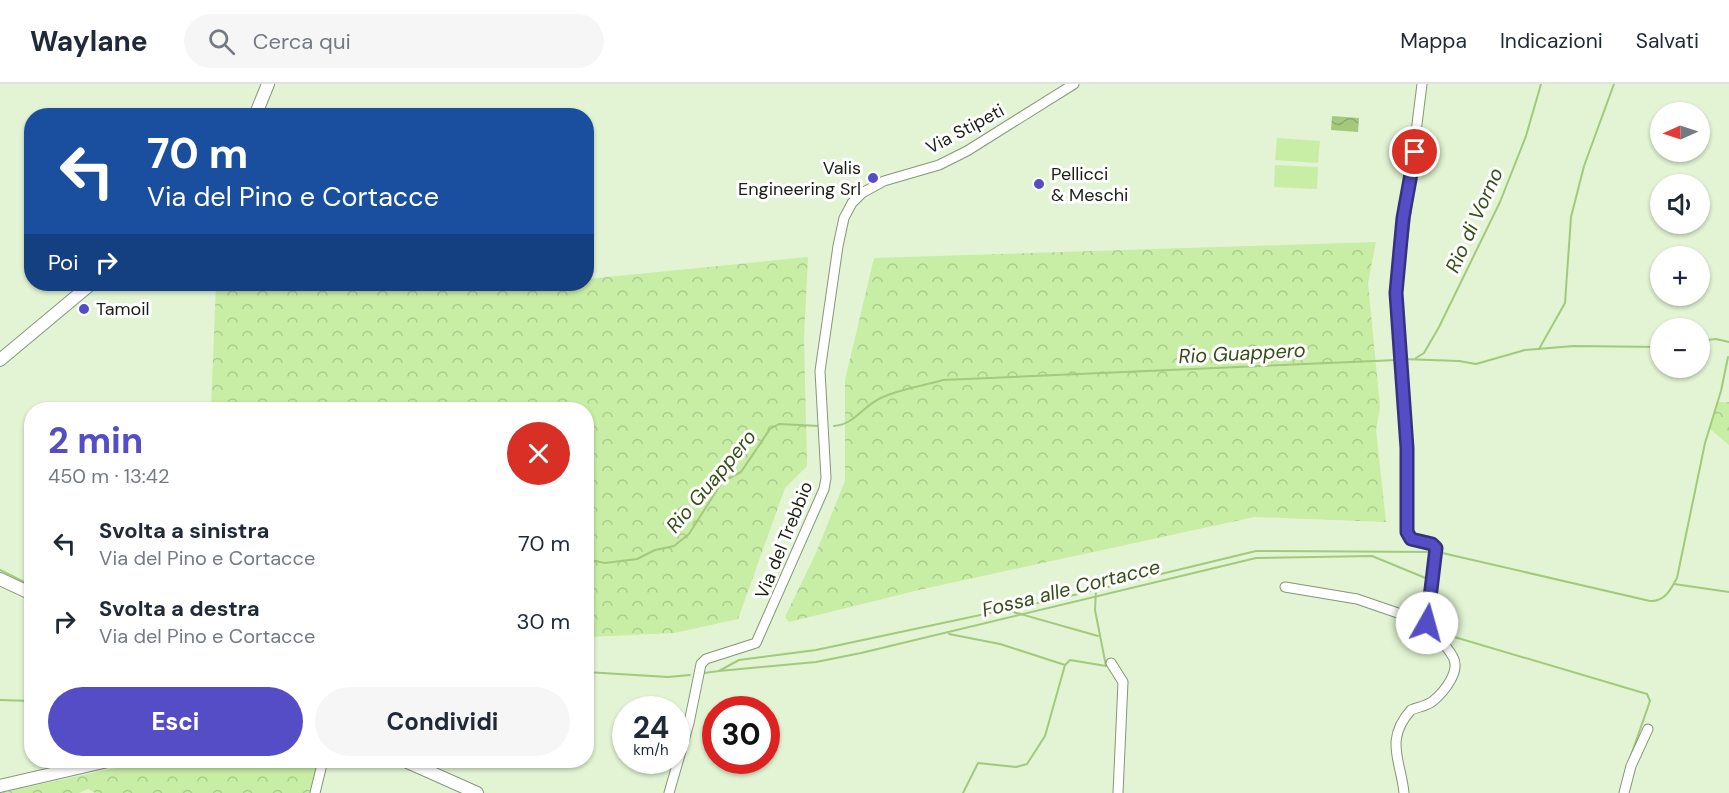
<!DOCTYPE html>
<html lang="it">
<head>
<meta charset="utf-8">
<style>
  :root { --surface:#fff; --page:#f6f6f7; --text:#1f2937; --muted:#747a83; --line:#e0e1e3; --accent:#544dc5 }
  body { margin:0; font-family:"DM Sans",sans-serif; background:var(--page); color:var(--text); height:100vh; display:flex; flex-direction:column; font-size:22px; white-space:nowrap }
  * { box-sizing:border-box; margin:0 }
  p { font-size:20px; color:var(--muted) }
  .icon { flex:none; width:33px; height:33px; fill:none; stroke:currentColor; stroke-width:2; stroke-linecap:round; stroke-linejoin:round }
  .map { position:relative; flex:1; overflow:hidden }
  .drawer { position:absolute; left:24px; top:318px; width:570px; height:366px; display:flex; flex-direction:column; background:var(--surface); border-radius:24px; box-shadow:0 2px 4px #0004 }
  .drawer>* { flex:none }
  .hud { position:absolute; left:24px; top:24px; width:570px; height:183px; border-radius:24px; box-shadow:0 2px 4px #0004; background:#1a4fa0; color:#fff; overflow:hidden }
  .needle { width:39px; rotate:267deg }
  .fabs { position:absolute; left:1650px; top:18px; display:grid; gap:12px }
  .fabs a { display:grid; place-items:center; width:60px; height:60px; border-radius:50%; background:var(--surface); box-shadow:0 2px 4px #0004; font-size:30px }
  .speed { position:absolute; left:612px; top:612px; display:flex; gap:12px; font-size:30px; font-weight:700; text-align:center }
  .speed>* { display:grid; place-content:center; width:78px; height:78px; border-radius:50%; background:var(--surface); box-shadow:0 2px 4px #0004; line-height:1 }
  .speed small { font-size:15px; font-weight:400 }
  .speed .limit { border:9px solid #d22; background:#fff; color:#111 }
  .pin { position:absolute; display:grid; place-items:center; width:51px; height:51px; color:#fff; margin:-26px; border:3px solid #fff; border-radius:50%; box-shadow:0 2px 6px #0007 }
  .me { position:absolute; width:66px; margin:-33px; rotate:7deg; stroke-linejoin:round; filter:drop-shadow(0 0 4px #0008) }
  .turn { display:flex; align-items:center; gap:21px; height:126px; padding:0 24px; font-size:27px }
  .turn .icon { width:78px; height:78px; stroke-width:2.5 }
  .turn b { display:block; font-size:42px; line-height:51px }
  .then { display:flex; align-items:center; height:57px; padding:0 24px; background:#0003; gap:12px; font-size:22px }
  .round { display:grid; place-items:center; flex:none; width:63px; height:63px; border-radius:32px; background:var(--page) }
  .head { display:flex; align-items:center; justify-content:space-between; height:102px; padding:0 24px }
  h1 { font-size:36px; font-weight:700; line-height:45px; color:var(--accent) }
  .button { display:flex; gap:12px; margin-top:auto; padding:12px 24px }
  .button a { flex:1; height:69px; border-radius:36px; background:var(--accent); color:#fff; font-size:24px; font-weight:700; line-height:69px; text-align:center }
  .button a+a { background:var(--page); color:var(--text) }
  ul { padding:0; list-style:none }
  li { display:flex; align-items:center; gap:18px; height:78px; padding:0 24px }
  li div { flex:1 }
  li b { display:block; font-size:22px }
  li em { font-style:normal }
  header { display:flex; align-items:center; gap:36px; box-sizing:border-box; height:84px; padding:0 30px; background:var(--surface); border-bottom:2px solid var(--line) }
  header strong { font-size:28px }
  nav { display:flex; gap:33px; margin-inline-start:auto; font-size:21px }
  .search { width:420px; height:54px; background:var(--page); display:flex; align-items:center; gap:15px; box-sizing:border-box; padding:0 21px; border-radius:33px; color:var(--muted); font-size:22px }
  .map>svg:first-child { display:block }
  .grass { fill:#c8eda5 }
  .forest { fill:url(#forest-crowns) }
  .water { fill:url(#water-waves) }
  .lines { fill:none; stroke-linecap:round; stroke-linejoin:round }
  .stream { stroke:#a2c97c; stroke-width:2 }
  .minor-casing { stroke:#869678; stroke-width:11 }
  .major-casing { stroke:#869678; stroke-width:14 }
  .minor { stroke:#fff; stroke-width:9 }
  .major { stroke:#fff; stroke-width:12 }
  .route-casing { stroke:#373280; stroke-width:15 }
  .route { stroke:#544dc5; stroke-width:10 }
  .poi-dot { fill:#544dc5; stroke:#fff; stroke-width:2 }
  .labels { text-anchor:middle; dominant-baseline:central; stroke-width:6; stroke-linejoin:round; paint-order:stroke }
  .street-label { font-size:18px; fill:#191f13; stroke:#fff }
  .poi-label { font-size:18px; fill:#191f13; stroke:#fff; text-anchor:start }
  .water-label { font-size:20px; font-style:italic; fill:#354e18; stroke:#fff }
</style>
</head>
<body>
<header>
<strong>Waylane</strong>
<div class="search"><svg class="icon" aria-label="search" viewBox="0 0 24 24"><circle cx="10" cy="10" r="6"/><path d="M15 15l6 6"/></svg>Cerca qui</div>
<nav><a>Mappa</a><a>Indicazioni</a><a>Salvati</a></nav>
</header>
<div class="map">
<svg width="1729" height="709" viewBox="0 0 1729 709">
  <defs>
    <pattern id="forest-crowns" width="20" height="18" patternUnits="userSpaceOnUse" patternTransform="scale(1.5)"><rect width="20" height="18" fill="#c8eda5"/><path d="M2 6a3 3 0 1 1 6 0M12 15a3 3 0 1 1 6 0" fill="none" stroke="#abcb8d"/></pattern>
    <pattern id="water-waves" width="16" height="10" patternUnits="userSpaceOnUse" patternTransform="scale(1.5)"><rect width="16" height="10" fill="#a2c97c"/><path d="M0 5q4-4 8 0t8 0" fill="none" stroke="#8bac6a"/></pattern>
  </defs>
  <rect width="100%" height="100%" fill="#e2f4d3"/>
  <!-- grass -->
  <g class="grass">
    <polygon points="1277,54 1320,57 1318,79 1275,76"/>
    <polygon points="1275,81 1318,83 1317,105 1274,103"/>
  </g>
  <!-- forest -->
  <g class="forest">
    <polygon points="1376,158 1368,199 1380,323 1376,346 1386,438 1254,433 923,505 789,538 785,533 816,469 845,397 845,296 874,174"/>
    <polygon points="808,173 804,253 807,382 785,404 738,535 674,549 587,553 586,326 211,325 216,200 586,200 587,195"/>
    <polygon points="1718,318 1729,318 1729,361 1709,344"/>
    <polygon points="148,677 319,677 311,709 95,709 88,705 79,709 0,709"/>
  </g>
  <!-- water -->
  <polygon class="water" points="1332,32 1359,34 1358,48 1331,46"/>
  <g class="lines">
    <!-- stream -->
    <g class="stream">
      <polyline points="1700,257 1716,255 1729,258"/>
      <polyline points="1539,265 1565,219 1571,133 1584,82 1614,0"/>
      <polyline points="1416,274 1424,269 1439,243 1500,118 1526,52 1541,0"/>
      <polyline points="1402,275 1459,277 1476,280 1525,266 1574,262 1660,263"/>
      <path d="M834,342C856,340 863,321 883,313C901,305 923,302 943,296L1397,276"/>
      <path d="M1438,468L1650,517C1665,518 1671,505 1677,494L1705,359L1721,307L1728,273"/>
      <polyline points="586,475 605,479 637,475 655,466 674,462 689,450 722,398 741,388 770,345 779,340 819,342"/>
      <polyline points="0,486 32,502"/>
      <polyline points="1437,492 1440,468"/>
      <polyline points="1674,500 1729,508"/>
      <polyline points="1006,526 1098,552"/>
      <polyline points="1431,533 1441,549 1647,610 1650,617 1629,677"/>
      <polyline points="949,550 1000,560 1065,581"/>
      <polyline points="719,587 816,578 861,569 1256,474 1372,472 1428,495"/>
      <polyline points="586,588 668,593 690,591"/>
      <polyline points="704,589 719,587 739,576 816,566 1070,512 1256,467 1433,468"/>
      <polyline points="0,616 32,617"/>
      <polyline points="963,709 978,679 1016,683 1027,680 1045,652 1065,581 1070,576 1106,582 1095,526 1096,505"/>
      <polyline points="1620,709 1626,685"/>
    </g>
    <defs>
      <g id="minor">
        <polyline points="1285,503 1357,515 1427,539"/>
        <polyline points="1111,579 1123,598 1118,709"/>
        <polyline points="315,709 323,676"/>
        <polyline points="669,709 689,639 701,580 706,575 756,559 824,405 826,394 820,287 838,162 844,134 852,119 862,109 884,97 939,81 967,67 1074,0"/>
        <path d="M1404,709C1401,677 1384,656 1411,626C1418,623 1427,622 1433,617C1444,608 1461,587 1453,573C1446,560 1435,551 1427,539L1436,464L1433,460L1411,455L1407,448V364L1396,209L1422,0"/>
        <polyline points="1624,709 1631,682 1648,645"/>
      </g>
      <g id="major">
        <polyline points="255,32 268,0"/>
        <polyline points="0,276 91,200"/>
        <polyline points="0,495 32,510"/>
        <polyline points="403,676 477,709"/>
        <polyline points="0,702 112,676"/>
      </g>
    </defs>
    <!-- minor casing -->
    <use href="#minor" class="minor-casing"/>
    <!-- major casing -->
    <use href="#major" class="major-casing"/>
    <!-- minor -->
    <use href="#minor" class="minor"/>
    <!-- major -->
    <use href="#major" class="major"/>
  </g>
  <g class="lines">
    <defs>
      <polyline id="route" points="1415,68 1403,134 1396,209 1407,364 1407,448 1411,455 1432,460 1436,464 1427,539"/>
    </defs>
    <!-- route casing -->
    <use href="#route" class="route-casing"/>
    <!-- route -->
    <use href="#route" class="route"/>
  </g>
  <!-- markers -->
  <g class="poi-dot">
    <circle cx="873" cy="94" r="6"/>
    <circle cx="1039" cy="100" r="6"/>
    <circle cx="84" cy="225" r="6"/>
  </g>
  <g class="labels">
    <!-- street labels -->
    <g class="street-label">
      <text transform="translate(965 45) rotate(-28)">Via Stipeti</text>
      <text transform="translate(784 456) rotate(-68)">Via del Trebbio</text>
    </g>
    <!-- poi labels -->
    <g class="poi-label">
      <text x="861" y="84" text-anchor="end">Valis<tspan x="861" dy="21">Engineering Srl</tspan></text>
      <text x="1051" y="90">Pellicci<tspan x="1051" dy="21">&amp; Meschi</tspan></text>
      <text x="96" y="225">Tamoil</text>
    </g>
    <!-- water labels -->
    <g class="water-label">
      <text transform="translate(1474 136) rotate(-66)">Rio di Vorno</text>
      <text transform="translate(1242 269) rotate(-3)">Rio Guappero</text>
      <text transform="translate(711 397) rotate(-50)">Rio Guappero</text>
      <text transform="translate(1071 504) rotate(-14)">Fossa alle Cortacce</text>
    </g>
  </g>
</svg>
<div class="fabs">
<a><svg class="needle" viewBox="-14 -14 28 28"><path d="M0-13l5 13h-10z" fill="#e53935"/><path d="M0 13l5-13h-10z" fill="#747a83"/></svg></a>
<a><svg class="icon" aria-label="sound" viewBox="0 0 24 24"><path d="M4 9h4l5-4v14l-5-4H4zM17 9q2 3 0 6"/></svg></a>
<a>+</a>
<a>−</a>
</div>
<div class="speed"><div>24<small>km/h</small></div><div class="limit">30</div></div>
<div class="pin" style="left:1415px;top:68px;background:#d93025"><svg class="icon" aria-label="arrive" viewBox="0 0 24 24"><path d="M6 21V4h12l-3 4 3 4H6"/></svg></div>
<svg class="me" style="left:1427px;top:539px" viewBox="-20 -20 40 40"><circle r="19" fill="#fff"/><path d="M0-13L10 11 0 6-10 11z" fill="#544dc5"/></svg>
<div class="hud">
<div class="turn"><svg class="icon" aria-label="left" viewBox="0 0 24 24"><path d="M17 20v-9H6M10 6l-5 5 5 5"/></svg><div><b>70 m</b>Via del Pino e Cortacce</div></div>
<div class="then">Poi<svg class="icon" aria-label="right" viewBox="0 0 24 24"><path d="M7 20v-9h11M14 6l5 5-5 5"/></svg></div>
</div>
<section class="drawer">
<div class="head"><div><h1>2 min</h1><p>450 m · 13:42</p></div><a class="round" style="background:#d93025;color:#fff"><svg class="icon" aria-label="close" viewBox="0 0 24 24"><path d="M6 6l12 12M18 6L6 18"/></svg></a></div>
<ul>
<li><svg class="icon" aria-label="left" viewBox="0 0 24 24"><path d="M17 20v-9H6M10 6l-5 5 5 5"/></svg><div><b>Svolta a sinistra</b><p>Via del Pino e Cortacce</p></div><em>70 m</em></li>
<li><svg class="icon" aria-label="right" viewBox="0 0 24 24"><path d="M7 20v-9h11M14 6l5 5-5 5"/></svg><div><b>Svolta a destra</b><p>Via del Pino e Cortacce</p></div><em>30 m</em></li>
</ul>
<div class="button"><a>Esci</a><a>Condividi</a></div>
</section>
</div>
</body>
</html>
